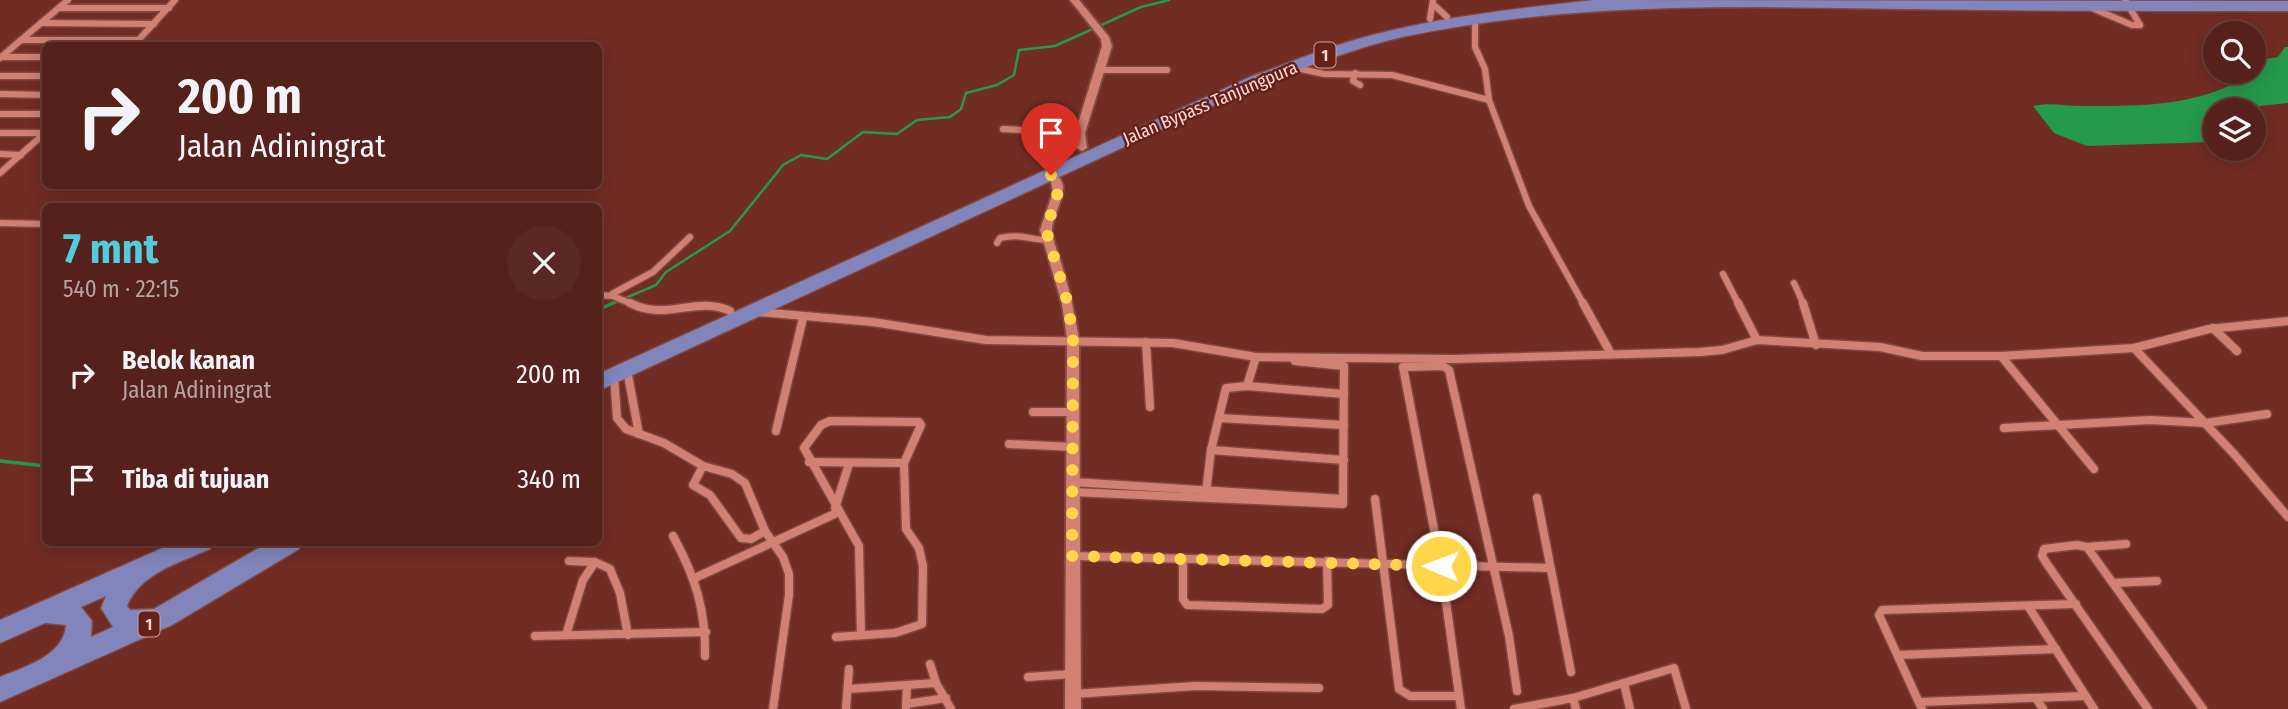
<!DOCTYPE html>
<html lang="id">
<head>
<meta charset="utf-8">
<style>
  :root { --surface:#55211a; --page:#5b2923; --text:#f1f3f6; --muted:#b6a3a2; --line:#6b3e39; --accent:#54cadd }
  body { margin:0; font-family:"Fira Sans Condensed",sans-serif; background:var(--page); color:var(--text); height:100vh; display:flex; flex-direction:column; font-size:26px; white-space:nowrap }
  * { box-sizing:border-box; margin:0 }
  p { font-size:23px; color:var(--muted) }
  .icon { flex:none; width:38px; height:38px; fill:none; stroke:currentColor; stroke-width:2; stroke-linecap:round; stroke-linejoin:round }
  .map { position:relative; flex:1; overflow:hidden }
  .drawer { position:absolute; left:42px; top:203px; width:560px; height:343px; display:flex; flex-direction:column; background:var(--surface); border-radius:10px; box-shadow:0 4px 18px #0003,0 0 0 2px var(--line) }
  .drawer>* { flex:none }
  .hud { position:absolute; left:42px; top:42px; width:560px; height:147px; border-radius:10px; box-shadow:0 4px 18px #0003,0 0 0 2px var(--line); background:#55211a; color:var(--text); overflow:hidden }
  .fabs { position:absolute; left:2203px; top:21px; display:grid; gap:14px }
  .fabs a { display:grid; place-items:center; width:63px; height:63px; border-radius:50%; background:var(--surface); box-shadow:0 4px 18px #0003,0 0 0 2px var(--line); font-size:35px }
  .pin { position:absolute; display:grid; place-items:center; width:60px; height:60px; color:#fff; margin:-72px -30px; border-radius:50% 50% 50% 0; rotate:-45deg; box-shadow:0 0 7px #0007 }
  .pin .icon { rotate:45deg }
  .me { position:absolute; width:77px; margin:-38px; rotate:271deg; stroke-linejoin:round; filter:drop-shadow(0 0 5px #0008) }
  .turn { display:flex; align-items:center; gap:24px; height:147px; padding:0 21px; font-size:32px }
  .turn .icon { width:91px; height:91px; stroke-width:2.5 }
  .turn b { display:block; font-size:49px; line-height:60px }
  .round { display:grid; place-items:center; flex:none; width:74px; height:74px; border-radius:37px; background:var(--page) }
  .headline { display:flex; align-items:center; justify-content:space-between; height:119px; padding:0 21px }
  h1 { font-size:42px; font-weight:700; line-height:52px; color:var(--accent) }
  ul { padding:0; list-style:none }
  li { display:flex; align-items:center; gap:21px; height:105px; padding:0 21px }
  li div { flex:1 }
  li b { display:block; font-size:26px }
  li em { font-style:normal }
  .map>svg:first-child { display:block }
  .water { fill:#25994c }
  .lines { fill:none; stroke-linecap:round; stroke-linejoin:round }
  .stream-far1 { stroke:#25994c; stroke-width:2.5 }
  .stream { stroke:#25994c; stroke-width:3.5 }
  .minor-far1-casing { stroke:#824841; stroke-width:9 }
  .minor-casing { stroke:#824841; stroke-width:11 }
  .tertiary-casing { stroke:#824841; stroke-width:4 }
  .trunk-casing { stroke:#824841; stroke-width:3 }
  .minor-far1 { stroke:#d08174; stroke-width:6 }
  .minor { stroke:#d08174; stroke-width:8 }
  .tertiary { fill:#d08174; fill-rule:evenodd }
  .trunk { fill:#8285bc; fill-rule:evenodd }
  .route { stroke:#ffd54a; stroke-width:12; stroke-dasharray:0 21.6 }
  .labels { text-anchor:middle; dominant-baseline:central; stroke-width:5; stroke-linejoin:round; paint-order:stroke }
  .shield { fill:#652119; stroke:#cea29a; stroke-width:2 }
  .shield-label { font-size:16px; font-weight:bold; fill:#fbd9d2 }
  .street-label { font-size:18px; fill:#fbd9d2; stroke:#652119 }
</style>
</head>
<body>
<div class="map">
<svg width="2288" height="709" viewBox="0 0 2288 709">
  <rect width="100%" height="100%" fill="#712c23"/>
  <!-- water -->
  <path class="water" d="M2285,47H2288V103C2262,105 2242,110 2216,110L2212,142L2087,146L2054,133L2033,106C2050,102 2065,106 2082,106C2134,106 2183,107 2231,85L2233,72H2254V61L2278,57Z"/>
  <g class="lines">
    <!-- stream-far1 -->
    <polyline class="stream-far1" points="609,305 656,285 666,272 730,231 783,165 801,155 827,159 863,132 897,134 917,120 950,117 961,109 966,93 997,85 1014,75 1019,50 1055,46 1141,7 1169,0"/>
    <!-- stream -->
    <g class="stream">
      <polyline points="598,310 613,303"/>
      <polyline points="0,461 46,466"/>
    </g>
    <defs>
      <g id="minor-far1">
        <polyline points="2125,0 2140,25"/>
        <polyline points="1433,4 1447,17"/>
        <polyline points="59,8 169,8"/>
        <polyline points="2092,8 2132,25 2140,25"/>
        <polyline points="1430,19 1433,0"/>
        <polyline points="1475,19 1475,47 1485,69 1489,100 1529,206 1584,305"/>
        <polyline points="41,23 154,24"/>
        <polyline points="21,40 138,40"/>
        <polyline points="133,46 175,0"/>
        <polyline points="1,57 46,57"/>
        <polyline points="0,58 68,0"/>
        <polyline points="1292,67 1324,74 1392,75 1489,100"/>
        <polyline points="1100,70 1167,70"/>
        <polyline points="1355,73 1353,81 1360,85"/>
        <polyline points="0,76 46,76"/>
        <polyline points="0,94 46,95"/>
        <polyline points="0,114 46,114"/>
        <polyline points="1003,129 1080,133"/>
        <polyline points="0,133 44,133"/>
        <polyline points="0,154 21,155"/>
        <polyline points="0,173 46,132"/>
        <polyline points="0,223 44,224 46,244"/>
        <path d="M997,243L1000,238C1022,233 1028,240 1048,240"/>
        <polyline points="1723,274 1739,305"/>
        <polyline points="1794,283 1804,305"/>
        <polyline points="612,294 653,272 690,237"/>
        <polyline points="598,295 613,296 634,305"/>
      </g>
      <g id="minor">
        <path d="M630,303C667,322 696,295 730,311"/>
        <polyline points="1583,303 1611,354"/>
        <polyline points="1738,303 1757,340"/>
        <polyline points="1803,303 1816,345"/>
        <polyline points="758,312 873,322 986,340 1173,343 1256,357 1454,359 1700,352 1722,350 1757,340 1880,347 1922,356 2001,356 2134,348 2209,329 2288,321"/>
        <polyline points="2213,328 2237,351"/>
        <polyline points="1146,342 1150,407"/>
        <polyline points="2134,348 2235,455 2288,517"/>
        <polyline points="2001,356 2094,469"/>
        <polyline points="627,370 639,434"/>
        <polyline points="614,376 617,418 626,429 664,443 703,466 732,474 745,483 765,531 783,557 789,574 789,595 773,709"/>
        <polyline points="1247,386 1256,357"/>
        <polyline points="1033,412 1073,412"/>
        <polyline points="1219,418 1344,425"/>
        <polyline points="2004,428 2150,420 2206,423 2267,414"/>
        <polyline points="776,431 803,318"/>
        <polyline points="1009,444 1073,447"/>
        <polyline points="1211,450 1344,460"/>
        <polyline points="809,462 904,463"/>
        <polyline points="703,466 693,485 710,495 741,538 751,539 765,531"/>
        <polyline points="1073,482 1343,499"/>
        <polyline points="1072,492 1343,504 1344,366 1295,361"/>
        <polyline points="1206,493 1211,450 1226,388 1247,386 1344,394"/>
        <polyline points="1537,498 1571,672"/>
        <polyline points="1375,499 1399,689 1410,696 1459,696"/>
        <polyline points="835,508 849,464"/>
        <path d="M673,536C695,576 706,610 705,656"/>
        <polyline points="2087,547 2126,544"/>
        <polyline points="1073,556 1550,568"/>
        <polyline points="1183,559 1183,599 1187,605 1322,609 1328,605 1327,561"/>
        <polyline points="569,561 595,562 610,569 620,593 628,635"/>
        <polyline points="697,577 839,512"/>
        <polyline points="2113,583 2157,581"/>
        <polyline points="2028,606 2094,709"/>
        <polyline points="566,635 583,580 595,562"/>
        <polyline points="535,636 706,632"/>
        <polyline points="836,637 895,633 922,624 923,566 919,548 906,529 904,463 921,425 919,422 830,421 821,425 804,448 859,546 861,635"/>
        <polyline points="1898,655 2056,649"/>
        <polyline points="930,664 936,683 951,709"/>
        <polyline points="1028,677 1072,674"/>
        <polyline points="1624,684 1630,709"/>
        <polyline points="848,689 936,683"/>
        <polyline points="1073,694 1196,686 1319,688"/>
        <polyline points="1573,698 1674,668 1686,709"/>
        <polyline points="2036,698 2043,709"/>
        <polyline points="1919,702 2085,696"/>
        <polyline points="906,704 946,698"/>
        <polyline points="906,708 907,685"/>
        <polyline points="846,709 849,669"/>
        <polyline points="1461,709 1441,566 1403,367 1443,366 1449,370 1509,636 1517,691"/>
        <polyline points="1514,709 1573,698 1576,709"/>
        <polyline points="1922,709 1879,615 1882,610 2076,604"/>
        <polyline points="2148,709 2047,564 2042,556 2044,549 2077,545 2087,547 2203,709"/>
      </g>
      <g id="tertiary">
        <polygon points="1070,0 1079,0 1109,37 1112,46 1085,133 1087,148 1082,151 1077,148 1075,133 1102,46 1101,39"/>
        <path d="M1051,172C1078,184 1051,212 1052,231C1053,243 1060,257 1063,269C1070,292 1075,315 1079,339L1081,709H1065L1067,339L1062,304L1040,230L1053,192L1051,182L1046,175Z"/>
      </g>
      <g id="trunk">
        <path d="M1594,0L2288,1V11C2159,11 2031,11 1902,9C1734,6 1568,2 1402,37C1354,48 1308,67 1262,83L598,391V374L1250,77C1284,65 1317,51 1351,41C1430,18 1513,9 1594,0Z"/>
        <path d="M176,542H213L210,549C179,563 140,573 127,606L130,610L154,609L269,542H302L299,549L172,625L0,702V677C24,667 64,656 66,625L45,623L0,643V620ZM106,596L101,608L113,627L91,637L92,621L81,607Z"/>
      </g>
    </defs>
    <!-- minor-far1 casing -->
    <use href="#minor-far1" class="minor-far1-casing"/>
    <!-- minor casing -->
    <use href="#minor" class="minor-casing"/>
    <!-- tertiary casing -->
    <use href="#tertiary" class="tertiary-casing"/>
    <!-- trunk casing -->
    <use href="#trunk" class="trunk-casing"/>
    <!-- minor-far1 -->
    <use href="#minor-far1" class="minor-far1"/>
    <!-- minor -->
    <use href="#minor" class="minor"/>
    <!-- tertiary -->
    <use href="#tertiary" class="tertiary"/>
    <!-- trunk -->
    <use href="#trunk" class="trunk"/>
  </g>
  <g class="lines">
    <!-- route -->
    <polyline class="route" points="1051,175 1056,181 1058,192 1046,230 1068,304 1073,339 1072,556 1441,566"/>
  </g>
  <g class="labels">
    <!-- shield labels -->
    <g class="shield">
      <rect x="1314.5" y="42.5" width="21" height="25" rx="5"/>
      <rect x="138.5" y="611.5" width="21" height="25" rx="5"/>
    </g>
    <g class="shield-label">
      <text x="1325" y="55">1</text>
      <text x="149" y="624">1</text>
    </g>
    <!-- street labels -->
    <g class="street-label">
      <text transform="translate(1210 103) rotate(-23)">Jalan Bypass Tanjungpura</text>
    </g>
  </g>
</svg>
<div class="fabs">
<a><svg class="icon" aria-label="search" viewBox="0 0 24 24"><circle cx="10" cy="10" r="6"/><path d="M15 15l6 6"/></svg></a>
<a><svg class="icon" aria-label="layers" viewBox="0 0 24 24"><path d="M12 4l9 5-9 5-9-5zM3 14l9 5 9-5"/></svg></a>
</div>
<div class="pin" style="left:1051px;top:175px;background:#d93025"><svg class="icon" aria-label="arrive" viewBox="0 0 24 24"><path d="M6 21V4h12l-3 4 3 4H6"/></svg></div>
<svg class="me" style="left:1441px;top:566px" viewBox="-20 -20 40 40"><circle r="17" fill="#ffd54a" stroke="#fff" stroke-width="3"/><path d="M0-11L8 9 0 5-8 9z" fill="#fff"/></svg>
<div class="hud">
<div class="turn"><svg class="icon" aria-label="right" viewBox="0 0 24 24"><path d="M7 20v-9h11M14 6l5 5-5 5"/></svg><div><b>200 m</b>Jalan Adiningrat</div></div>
</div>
<section class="drawer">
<div class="headline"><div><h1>7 mnt</h1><p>540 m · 22:15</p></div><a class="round"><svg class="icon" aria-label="close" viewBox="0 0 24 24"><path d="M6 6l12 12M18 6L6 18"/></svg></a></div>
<ul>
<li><svg class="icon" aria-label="right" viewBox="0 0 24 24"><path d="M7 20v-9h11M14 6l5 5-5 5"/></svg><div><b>Belok kanan</b><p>Jalan Adiningrat</p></div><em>200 m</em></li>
<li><svg class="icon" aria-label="arrive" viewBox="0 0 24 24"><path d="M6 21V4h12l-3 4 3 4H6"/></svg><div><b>Tiba di tujuan</b></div><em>340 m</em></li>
</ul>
</section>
</div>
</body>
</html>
